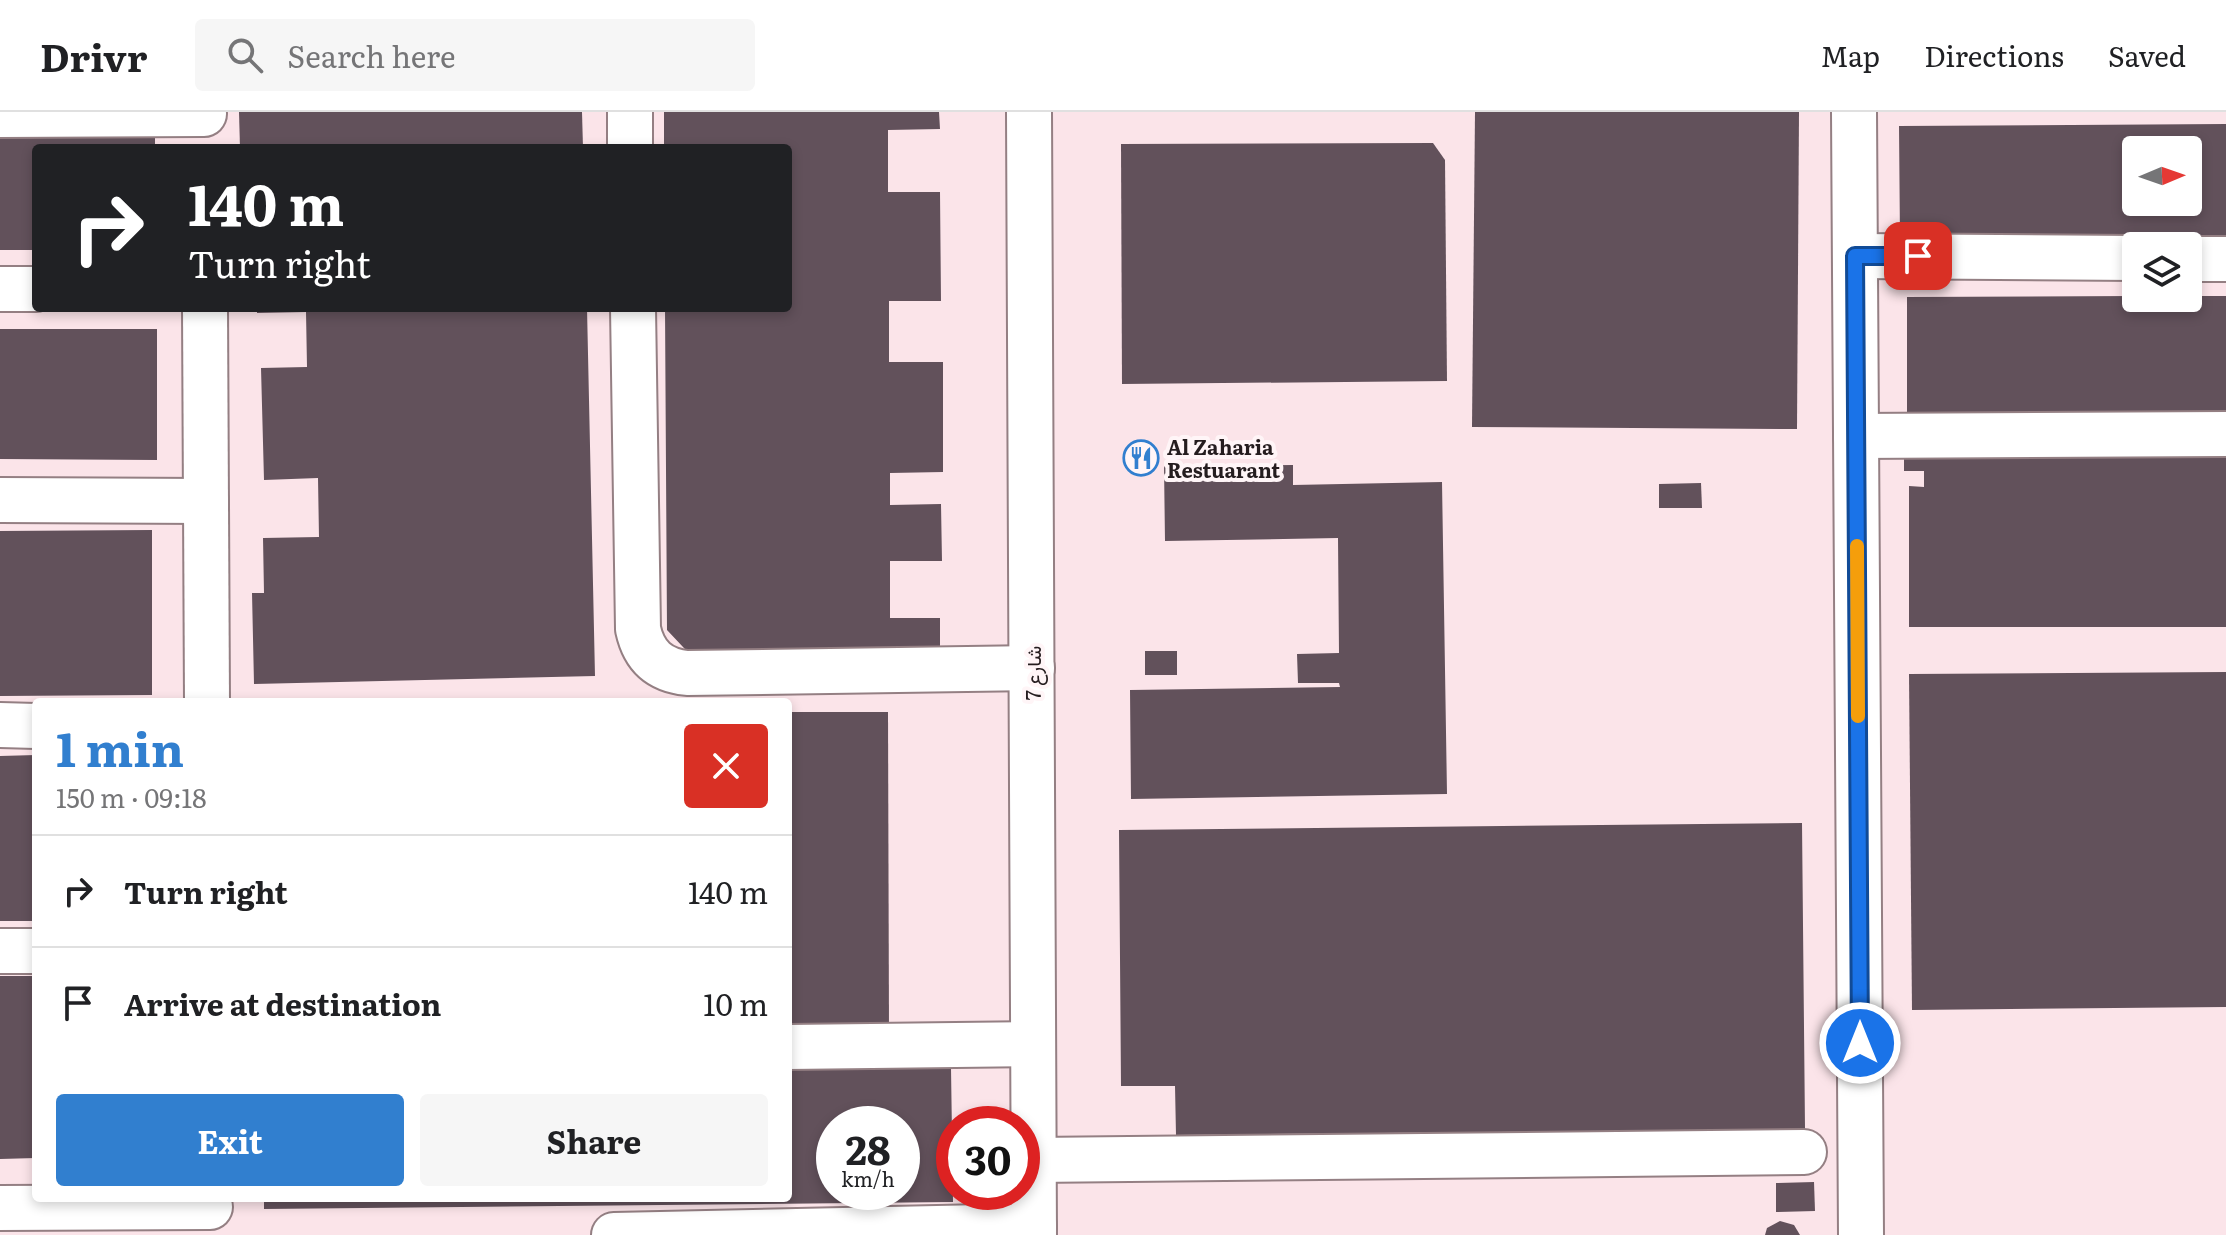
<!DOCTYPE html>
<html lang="en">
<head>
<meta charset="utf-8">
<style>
  :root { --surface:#fff; --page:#f6f6f6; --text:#202124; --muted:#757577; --line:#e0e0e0; --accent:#317fcf }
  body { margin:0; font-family:Literata,Vazirmatn,serif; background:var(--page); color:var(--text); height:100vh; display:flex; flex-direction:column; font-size:30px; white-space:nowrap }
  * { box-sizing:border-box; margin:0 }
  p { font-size:26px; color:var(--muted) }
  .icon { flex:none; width:44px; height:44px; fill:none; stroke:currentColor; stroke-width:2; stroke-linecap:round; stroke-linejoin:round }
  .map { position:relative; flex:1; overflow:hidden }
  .panel { position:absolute; left:32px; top:586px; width:760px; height:504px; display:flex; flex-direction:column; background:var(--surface); border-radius:8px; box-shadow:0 4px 12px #0003 }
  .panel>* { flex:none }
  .banner { position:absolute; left:32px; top:32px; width:760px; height:168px; border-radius:8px; box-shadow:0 4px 12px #0003; background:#202124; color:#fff; overflow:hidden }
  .needle { width:52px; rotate:88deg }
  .buttons { position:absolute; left:2122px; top:24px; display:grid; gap:16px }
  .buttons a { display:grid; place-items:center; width:80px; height:80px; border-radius:8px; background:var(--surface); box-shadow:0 4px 12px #0003; font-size:40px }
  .speed { position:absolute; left:816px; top:994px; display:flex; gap:16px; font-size:40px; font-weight:700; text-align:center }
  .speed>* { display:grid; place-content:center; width:104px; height:104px; border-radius:50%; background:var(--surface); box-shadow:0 4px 12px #0003; line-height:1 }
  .speed small { font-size:20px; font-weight:400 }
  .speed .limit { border:12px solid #d22; background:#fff; color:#111 }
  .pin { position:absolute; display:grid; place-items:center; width:68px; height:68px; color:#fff; margin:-34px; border-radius:16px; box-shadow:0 4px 12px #0006 }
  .me { position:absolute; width:88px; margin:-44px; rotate:0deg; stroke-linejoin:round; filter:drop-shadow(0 0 6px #0008) }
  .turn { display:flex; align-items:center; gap:28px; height:168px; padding:0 24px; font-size:36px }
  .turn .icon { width:104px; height:104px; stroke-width:2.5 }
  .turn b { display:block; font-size:56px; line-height:68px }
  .round { display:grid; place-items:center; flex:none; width:84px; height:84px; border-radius:8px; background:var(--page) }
  .headline { display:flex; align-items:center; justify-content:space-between; height:136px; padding:0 24px }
  h1 { font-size:48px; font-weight:700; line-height:60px; color:var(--accent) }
  .cta { display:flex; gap:16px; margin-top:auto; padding:16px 24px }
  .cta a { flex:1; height:92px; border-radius:8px; background:var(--accent); color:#fff; font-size:32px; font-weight:700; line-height:92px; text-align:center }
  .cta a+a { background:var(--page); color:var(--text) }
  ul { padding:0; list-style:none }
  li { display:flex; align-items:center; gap:24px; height:112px; padding:0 24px; border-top:2px solid var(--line) }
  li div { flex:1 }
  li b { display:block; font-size:30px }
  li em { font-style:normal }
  header { display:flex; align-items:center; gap:48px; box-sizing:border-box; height:112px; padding:0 40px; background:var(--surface); border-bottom:2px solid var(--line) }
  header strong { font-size:38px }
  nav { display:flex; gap:44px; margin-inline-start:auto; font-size:28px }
  .search { width:560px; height:72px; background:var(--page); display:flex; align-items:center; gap:20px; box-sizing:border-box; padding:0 28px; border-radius:8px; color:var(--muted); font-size:30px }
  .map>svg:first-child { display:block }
  .building { fill:#62515b; fill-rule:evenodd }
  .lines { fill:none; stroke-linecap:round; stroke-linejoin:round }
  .minor-casing { stroke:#947f83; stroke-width:48 }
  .minor { stroke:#fff; stroke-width:44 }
  .route-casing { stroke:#114b97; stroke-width:20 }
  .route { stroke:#1a73e8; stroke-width:14 }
  .slow { stroke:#f59e0b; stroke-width:14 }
  .labels { text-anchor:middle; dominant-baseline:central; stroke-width:8; stroke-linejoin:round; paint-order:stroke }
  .poi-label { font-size:20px; font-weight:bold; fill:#251d1f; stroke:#fff5f7; text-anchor:start }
  .street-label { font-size:20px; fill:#251d1f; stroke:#fff5f7 }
</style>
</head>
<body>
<header>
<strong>Drivr</strong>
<div class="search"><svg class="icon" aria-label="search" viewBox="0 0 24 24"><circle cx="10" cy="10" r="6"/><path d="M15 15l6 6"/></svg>Search here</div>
<nav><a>Map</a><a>Directions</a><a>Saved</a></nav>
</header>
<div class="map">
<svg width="2226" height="1123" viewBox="0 0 2226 1123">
  <rect width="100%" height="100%" fill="#fbe4e9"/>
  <!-- building -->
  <g class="building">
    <polygon points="239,0 582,0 583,36 240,36"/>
    <polygon points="664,0 939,0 940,17 888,18 888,80 940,80 941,189 889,189 889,250 943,250 943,360 890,361 890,393 941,392 942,449 890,449 890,506 940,506 940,551 699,552 667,518 665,196 788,196 788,36 664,36"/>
    <polygon points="1475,0 1799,0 1797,317 1472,315"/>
    <path d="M2226,12V127L1900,129L1899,14ZM2136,38H2188V90H2136Z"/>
    <polygon points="0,22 155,22 155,36 36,36 36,138 0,138"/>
    <polygon points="1433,31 1445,48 1447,269 1122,272 1121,32"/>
    <polygon points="2136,184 2188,186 2188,184 2226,184 2226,308 1907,309 1907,185"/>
    <polygon points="257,196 587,196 595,564 254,572 252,481 264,481 263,426 319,425 318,366 264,368 261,256 307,255 306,200 257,201"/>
    <polygon points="0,217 157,217 157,348 0,347"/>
    <polygon points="1904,341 2226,343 2226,515 1909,515 1909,374 1924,375 1924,359 1904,359"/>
    <polygon points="1293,353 1293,373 1442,370 1447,682 1131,687 1130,578 1340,575 1339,571 1298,571 1297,542 1339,541 1338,426 1165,429 1164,354"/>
    <polygon points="1701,371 1702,396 1659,396 1659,372"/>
    <polygon points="152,418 152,583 0,584 0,419"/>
    <rect x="1145" y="539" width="32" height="24"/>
    <polygon points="2226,560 2226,895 1912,898 1909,562"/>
    <polygon points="788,600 888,600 889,922 788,923"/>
    <polygon points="36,643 36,809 0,809 0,644"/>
    <polygon points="1802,711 1805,1017 1176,1023 1175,974 1121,974 1119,718"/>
    <polygon points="0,864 36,864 36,1046 0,1047"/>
    <path d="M951,956L953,1090L264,1097V1086H788V957ZM834,1012H902V1080H834Z"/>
    <polygon points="1814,1070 1815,1099 1776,1100 1776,1071"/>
    <polygon points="1780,1109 1794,1113 1800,1123 1765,1123 1767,1116"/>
  </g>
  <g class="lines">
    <defs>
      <g id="minor">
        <polyline points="630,0 630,36"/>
        <polyline points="1029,0 1034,1123"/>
        <polyline points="1854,0 1861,1123"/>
        <polyline points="0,3 204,2"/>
        <polyline points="1855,144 2136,146"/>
        <polyline points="2188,147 2226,147"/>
        <polyline points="0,177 36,177"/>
        <polyline points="205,196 207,590"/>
        <path d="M633,196L638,517C644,544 659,558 687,561L1032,556"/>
        <polyline points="1856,324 2226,322"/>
        <polyline points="0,388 206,389"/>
        <polyline points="0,613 36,614"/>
        <polyline points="0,839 36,839"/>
        <polyline points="788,935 1033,932"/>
        <polyline points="1034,1048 1804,1040"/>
        <polyline points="0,1096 210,1095"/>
        <polyline points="614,1123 1034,1114"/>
      </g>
    </defs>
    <!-- minor casing -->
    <use href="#minor" class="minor-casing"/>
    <!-- minor -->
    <use href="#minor" class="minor"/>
  </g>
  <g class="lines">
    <defs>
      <polyline id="route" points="1860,931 1855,144 1918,144"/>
    </defs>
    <!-- route casing -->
    <use href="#route" class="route-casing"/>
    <!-- route -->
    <use href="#route" class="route"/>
    <!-- slow -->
    <polyline class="slow" points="1857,434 1858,604"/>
  </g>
  <!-- icons -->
  <defs>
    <symbol id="restaurant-ring" viewBox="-11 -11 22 22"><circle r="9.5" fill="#fff5f7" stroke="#317fcf" stroke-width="1.5"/><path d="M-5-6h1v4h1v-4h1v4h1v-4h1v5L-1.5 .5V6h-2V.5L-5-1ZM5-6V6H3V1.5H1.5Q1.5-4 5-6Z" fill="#317fcf"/></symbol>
  </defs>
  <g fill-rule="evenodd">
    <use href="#restaurant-ring" x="1121" y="326" width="40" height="40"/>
  </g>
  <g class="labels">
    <!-- poi labels -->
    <g class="poi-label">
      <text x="1167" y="334">Al Zaharia<tspan x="1167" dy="23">Restuarant</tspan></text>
    </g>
    <!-- street labels -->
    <g class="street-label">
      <text transform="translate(1032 561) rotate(-90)">شارع 7</text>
    </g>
  </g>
</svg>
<div class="buttons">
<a><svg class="needle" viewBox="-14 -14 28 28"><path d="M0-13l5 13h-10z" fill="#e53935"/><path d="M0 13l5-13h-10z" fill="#757577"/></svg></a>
<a><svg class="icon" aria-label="layers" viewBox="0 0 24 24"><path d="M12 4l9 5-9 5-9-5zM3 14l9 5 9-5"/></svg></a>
</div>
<div class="speed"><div>28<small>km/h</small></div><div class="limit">30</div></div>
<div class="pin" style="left:1918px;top:144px;background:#d93025"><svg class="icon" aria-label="arrive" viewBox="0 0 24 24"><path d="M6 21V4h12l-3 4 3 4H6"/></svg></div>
<svg class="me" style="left:1860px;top:931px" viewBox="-20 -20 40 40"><circle r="17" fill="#1a73e8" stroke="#fff" stroke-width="3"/><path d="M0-11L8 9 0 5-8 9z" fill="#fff"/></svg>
<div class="banner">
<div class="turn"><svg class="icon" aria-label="right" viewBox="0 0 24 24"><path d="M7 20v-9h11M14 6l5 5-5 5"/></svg><div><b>140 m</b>Turn right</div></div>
</div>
<section class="panel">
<div class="headline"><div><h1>1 min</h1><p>150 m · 09:18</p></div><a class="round" style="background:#d93025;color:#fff"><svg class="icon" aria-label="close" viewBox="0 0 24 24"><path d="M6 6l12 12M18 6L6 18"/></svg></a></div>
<ul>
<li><svg class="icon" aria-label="right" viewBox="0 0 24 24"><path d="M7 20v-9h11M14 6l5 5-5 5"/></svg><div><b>Turn right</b></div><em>140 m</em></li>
<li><svg class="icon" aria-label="arrive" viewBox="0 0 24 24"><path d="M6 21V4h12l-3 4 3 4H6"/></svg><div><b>Arrive at destination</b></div><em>10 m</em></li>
</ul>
<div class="cta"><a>Exit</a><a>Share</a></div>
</section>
</div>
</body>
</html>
